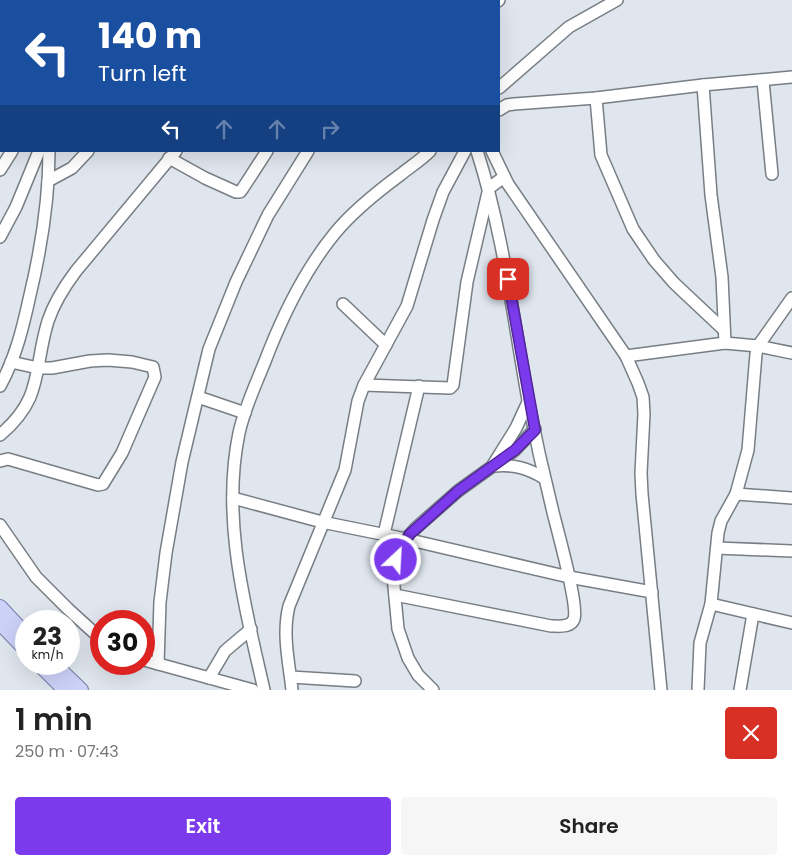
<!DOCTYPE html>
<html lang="en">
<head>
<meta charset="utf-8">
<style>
  :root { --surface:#fff; --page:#f6f6f6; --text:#222; --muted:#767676; --accent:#7c3aed }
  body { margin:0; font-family:Poppins,sans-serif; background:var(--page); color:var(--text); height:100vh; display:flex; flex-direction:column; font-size:19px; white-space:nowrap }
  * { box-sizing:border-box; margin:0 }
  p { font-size:16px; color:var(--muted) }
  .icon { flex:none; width:28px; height:28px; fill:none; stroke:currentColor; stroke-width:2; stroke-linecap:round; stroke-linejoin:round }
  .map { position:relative; height:690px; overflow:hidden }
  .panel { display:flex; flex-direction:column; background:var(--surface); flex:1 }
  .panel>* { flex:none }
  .top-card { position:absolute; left:0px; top:0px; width:500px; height:152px; box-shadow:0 5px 20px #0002; background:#1a4fa0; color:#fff; overflow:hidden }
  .speed { position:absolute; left:15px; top:610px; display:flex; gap:10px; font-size:25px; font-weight:700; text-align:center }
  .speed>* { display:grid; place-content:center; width:65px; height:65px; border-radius:50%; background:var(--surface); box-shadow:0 5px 20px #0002; line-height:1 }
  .speed small { font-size:12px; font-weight:400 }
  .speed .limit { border:8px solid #d22; background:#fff; color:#111 }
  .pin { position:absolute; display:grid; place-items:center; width:42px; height:42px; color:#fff; margin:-21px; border-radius:10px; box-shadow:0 2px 8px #0006 }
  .me { position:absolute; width:55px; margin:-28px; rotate:25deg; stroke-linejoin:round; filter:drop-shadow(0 0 4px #0008) }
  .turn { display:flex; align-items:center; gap:18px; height:105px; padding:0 15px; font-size:22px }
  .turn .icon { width:65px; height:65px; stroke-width:2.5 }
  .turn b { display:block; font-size:35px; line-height:42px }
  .lanes { display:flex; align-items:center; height:48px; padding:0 15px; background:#0003; justify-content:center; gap:25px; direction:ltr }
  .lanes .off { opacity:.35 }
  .round { display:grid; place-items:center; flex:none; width:52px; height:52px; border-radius:5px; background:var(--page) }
  .headline { display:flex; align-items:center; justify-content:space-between; height:85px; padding:0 15px }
  h1 { font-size:30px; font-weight:600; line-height:38px }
  .primary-button { display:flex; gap:10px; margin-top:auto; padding:10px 15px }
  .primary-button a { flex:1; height:58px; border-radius:5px; background:var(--accent); color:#fff; font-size:20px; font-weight:600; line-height:58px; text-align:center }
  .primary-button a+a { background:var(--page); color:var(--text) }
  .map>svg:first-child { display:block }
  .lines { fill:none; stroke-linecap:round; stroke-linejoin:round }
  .minor-casing { stroke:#777e84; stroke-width:14 }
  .major-casing { stroke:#767da8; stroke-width:16 }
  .minor { stroke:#fff; stroke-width:11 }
  .major { stroke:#ccd1f8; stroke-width:14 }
  .route-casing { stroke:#51269a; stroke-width:12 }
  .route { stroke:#7c3aed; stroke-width:9 }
</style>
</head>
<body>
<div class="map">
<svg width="792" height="690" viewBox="0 0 792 690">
  <rect width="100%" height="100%" fill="#dfe6ee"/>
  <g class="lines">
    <defs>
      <g id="minor">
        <polyline points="62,0 63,1"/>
        <polyline points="309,0 310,1"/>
        <polyline points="10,1 11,0"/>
        <polyline points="107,1 108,0"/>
        <polyline points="210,1 211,0"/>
        <polyline points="332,1 333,0"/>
        <polyline points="498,1 499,0"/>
        <polyline points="0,9 1,8"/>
        <polyline points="763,81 772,174"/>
        <polyline points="703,85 711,195 722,277 725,343"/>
        <polyline points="499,88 569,27 617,0"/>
        <polyline points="596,98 601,155 633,229 654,260 674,283 724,330"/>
        <polyline points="499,110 507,105 514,104 596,98 703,85 792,77"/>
        <polyline points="492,151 508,184 626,356 638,383 643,397 644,414 641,473 642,494 661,690"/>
        <polyline points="169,158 205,178 236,192 240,192 243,188 267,151"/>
        <polyline points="0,170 12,151"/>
        <polyline points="48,181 72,168 88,151"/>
        <polyline points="0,237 16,207 39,151"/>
        <polyline points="343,304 386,345"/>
        <polyline points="626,356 725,343 758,346 792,353"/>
        <polyline points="364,385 450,388 453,385 467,282 489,188 504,177"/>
        <path d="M0,386C16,357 23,327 30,295C41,249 49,199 49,151"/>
        <polyline points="198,397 245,413"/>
        <path d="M0,435C44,398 33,370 48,321C54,303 64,287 76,271L176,151"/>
        <polyline points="0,461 8,459 98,485 103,484 122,453 155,377 153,367 132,362 108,360 90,361 52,368 38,368 11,362"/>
        <polyline points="493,465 516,428 528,402"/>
        <path d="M494,466C513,464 527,468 544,478"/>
        <polyline points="736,494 792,498"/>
        <polyline points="233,498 322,522 406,539 569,577 652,592"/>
        <polyline points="0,525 36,577 68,609 101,639"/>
        <polyline points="384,534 419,386"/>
        <polyline points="717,548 792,551"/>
        <path d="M395,595L551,626C558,626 571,628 574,619C579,605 556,526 552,508C543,472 535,436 528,400C513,317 503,232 477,151"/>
        <polyline points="711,604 792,623"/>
        <polyline points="144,660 253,690"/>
        <polyline points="158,664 160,602 166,553 182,462 209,349 236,282 268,215 308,151"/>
        <polyline points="291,677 355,681"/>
        <polyline points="209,678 225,651 251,629"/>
        <path d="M264,690C245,606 221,519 239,433C245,405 259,378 269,351C285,311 308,266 335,233C354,210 377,192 400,175C410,167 421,160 430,151"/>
        <path d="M292,690C289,662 282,634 289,606L345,470L358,401L364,385L407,306L433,220L443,192L465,151"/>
        <polyline points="433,690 418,675 408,658 398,629 393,576 399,550 406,539 416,528 458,491 515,450 535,429"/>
        <polyline points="698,690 700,643 711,604 718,533 721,521 736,494 748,450 756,354 758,346 792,298"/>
        <polyline points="740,690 753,614"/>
      </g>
      <g id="major">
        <polyline points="0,607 26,635"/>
        <polyline points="0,623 26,650"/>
        <polyline points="39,664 65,690"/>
        <polyline points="54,664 81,690"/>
      </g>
    </defs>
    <!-- minor casing -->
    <use href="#minor" class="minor-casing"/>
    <!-- major casing -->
    <use href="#major" class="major-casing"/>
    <!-- minor -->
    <use href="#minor" class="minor"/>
    <!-- major -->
    <use href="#major" class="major"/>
  </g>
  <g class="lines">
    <defs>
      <polyline id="route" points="396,560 399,550 410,534 458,491 515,450 535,430 508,279"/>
    </defs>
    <!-- route casing -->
    <use href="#route" class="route-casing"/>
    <!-- route -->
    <use href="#route" class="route"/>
  </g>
</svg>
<div class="speed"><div>23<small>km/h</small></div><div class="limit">30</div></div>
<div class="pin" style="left:508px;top:279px;background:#d93025"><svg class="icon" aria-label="arrive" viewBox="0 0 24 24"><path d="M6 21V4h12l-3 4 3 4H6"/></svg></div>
<svg class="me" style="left:396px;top:560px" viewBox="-20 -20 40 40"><circle r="17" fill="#7c3aed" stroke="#fff" stroke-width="3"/><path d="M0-11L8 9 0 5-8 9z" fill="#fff"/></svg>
<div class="top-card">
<div class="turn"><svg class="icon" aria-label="left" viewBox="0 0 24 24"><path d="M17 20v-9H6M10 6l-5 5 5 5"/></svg><div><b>140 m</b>Turn left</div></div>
<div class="lanes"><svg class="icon" aria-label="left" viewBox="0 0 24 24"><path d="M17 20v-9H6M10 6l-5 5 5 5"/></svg><svg class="icon off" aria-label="ahead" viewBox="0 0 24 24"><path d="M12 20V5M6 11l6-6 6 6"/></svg><svg class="icon off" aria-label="ahead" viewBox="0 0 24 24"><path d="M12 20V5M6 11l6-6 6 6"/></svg><svg class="icon off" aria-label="right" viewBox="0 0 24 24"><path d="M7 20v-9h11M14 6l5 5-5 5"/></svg></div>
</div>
</div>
<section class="panel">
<div class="headline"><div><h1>1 min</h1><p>250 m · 07:43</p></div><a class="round" style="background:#d93025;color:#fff"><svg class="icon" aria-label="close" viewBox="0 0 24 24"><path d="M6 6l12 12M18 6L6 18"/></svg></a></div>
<div class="primary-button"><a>Exit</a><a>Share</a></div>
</section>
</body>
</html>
